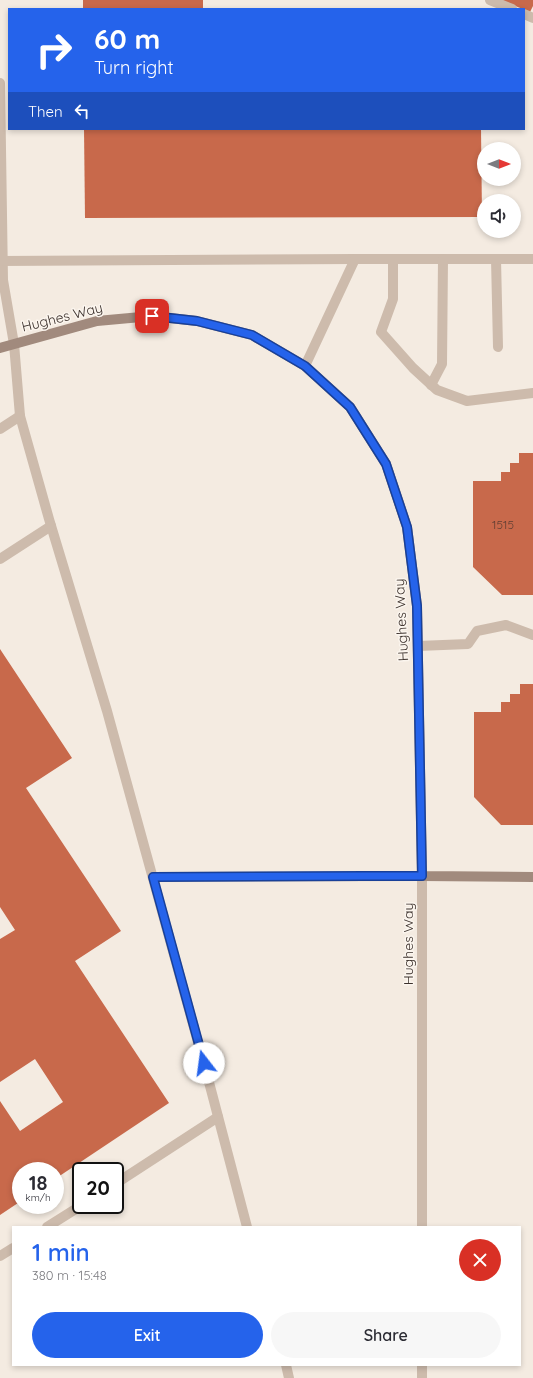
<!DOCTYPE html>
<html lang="en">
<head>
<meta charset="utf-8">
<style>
  :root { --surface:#fff; --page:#f7f7f7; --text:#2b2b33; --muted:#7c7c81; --accent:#2563eb }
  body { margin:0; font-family:Quicksand,sans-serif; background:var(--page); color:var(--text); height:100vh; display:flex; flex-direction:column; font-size:15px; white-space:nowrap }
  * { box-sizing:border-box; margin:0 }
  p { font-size:13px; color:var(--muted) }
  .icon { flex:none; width:22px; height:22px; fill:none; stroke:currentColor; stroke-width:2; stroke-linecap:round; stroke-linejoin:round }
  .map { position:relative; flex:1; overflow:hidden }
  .drawer { position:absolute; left:12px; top:1226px; width:509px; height:140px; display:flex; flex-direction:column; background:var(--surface); border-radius:0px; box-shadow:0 2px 6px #0003 }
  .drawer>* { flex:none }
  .banner { position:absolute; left:8px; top:8px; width:517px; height:122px; border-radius:0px; box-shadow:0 2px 6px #0003; background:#2563eb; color:#fff; overflow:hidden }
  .needle { width:26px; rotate:90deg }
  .tools { position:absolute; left:477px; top:142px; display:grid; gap:8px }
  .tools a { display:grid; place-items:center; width:44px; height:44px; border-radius:50%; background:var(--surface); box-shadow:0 2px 6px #0003; font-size:20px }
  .speed { position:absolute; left:12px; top:1162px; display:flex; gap:8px; font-size:20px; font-weight:700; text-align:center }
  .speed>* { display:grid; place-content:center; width:52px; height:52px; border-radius:50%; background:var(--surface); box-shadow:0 2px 6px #0003; line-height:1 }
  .speed small { font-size:10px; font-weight:400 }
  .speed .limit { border:2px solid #111; border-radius:6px; background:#fff; color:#111 }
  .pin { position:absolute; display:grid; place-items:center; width:34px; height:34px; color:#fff; margin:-17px; border-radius:8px; box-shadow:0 2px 6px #0006 }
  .me { position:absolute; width:44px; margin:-22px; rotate:345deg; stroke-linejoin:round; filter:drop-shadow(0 0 3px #0008) }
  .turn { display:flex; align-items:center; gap:14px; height:84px; padding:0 20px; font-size:18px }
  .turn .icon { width:52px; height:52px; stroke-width:2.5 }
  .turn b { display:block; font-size:28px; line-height:34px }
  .then { display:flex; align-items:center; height:38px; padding:0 20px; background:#0003; gap:8px; font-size:15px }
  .round { display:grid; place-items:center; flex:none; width:42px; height:42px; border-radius:21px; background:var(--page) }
  .summary { display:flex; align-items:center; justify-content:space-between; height:68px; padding:0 20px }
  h1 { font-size:24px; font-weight:600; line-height:30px; color:var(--accent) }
  .button { display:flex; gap:8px; margin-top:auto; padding:8px 20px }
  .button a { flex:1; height:46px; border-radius:24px; background:var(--accent); color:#fff; font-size:16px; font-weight:600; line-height:46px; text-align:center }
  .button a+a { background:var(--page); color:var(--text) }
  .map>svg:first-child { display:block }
  .building { fill:#c8694b }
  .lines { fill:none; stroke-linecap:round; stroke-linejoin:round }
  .lane { stroke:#cdbbac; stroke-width:10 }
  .street { stroke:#cdbbac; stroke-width:10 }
  .secondary { stroke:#a18a7d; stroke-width:10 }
  .route-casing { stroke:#184099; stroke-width:10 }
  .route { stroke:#2563eb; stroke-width:7 }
  .labels { text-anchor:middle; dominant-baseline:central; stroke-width:3; stroke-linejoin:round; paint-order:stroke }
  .number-label { font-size:12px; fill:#5e3e33 }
  .street-label { font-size:14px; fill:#3b302b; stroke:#fbf5ee }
</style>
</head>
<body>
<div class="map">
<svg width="533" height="1378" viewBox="0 0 533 1378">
  <rect width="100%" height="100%" fill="#f4ebe1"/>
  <!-- building -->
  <g class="building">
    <rect x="83" y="0" width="120" height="9"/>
    <polygon points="501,0 533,0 533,6 530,12"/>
    <polygon points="84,129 481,129 482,217 85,218"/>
    <polygon points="519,453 533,453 533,595 502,595 473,567 473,481 501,481 501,472 510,472 510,463 519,463"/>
    <polygon points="0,649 72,758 26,788 121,931 75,961 169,1103 55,1179 55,1171 21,1171 21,1201 0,1215 0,1101 20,1131 63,1102 35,1059 0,1082 0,939 15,930 0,907"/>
    <polygon points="520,684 533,684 533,825 501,825 474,797 474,712 501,712 501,702 510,702 510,694 520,694"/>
  </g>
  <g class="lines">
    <!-- lane -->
    <g class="lane">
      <polyline points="490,0 512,9"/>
      <polyline points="524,14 533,18"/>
      <polyline points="0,83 3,280 14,344 20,416 49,519 107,711 210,1086 247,1227"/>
      <polyline points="393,259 393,299 381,332 413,368 437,390 467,401 533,393"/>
      <polyline points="496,259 498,347"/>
      <polyline points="0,261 355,259"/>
      <polyline points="305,366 355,259 533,259"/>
      <polyline points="431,385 442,364 443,259"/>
      <polyline points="0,429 20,416"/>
      <polyline points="0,559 51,526"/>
      <polyline points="418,646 468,644 477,631 506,625 533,635"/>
      <polyline points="153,877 422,876"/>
      <polyline points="115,1184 218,1117"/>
      <polyline points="47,1227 82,1205"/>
      <polyline points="0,1256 13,1248"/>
      <polyline points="286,1365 289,1378"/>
    </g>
    <!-- street -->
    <g class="street">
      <polyline points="422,876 422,1227"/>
      <polyline points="422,1378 422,1365"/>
    </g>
    <!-- secondary -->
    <polyline class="secondary" points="0,348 97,321 152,316 197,321 252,335 305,366 350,407 386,464 407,527 417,606 422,876 533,877"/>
  </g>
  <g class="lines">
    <defs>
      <polyline id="route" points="152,316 197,321 252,335 305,366 350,407 386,464 407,527 417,606 422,876 364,876 153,877 204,1063"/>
    </defs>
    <!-- route casing -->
    <use href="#route" class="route-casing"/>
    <!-- route -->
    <use href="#route" class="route"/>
  </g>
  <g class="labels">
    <!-- number labels -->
    <g class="number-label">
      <text x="503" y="524">1515</text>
    </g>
    <!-- street labels -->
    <g class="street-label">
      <text transform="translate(62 317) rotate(-14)">Hughes Way</text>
      <text transform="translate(401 620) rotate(-93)">Hughes Way</text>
      <text transform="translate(408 944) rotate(-90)">Hughes Way</text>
    </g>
  </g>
</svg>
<div class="tools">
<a><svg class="needle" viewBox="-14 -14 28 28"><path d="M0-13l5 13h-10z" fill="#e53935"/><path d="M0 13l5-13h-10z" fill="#7c7c81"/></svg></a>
<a><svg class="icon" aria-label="sound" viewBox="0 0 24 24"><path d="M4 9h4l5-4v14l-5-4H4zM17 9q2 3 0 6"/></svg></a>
</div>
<div class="speed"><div>18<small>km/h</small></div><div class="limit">20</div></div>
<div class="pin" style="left:152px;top:316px;background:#d93025"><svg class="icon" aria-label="arrive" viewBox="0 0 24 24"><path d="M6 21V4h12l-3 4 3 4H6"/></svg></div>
<svg class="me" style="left:204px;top:1063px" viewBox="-20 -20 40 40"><circle r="19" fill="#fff"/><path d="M0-13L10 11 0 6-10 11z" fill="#2563eb"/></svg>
<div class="banner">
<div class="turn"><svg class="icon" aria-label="right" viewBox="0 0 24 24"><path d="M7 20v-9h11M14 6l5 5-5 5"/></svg><div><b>60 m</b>Turn right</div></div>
<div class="then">Then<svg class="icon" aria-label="left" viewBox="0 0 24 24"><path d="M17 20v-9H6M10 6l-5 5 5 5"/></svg></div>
</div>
<section class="drawer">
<div class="summary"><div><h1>1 min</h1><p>380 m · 15:48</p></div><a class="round" style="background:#d93025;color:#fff"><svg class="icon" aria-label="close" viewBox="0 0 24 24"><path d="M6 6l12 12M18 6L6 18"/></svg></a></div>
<div class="button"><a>Exit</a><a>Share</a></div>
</section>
</div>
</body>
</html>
